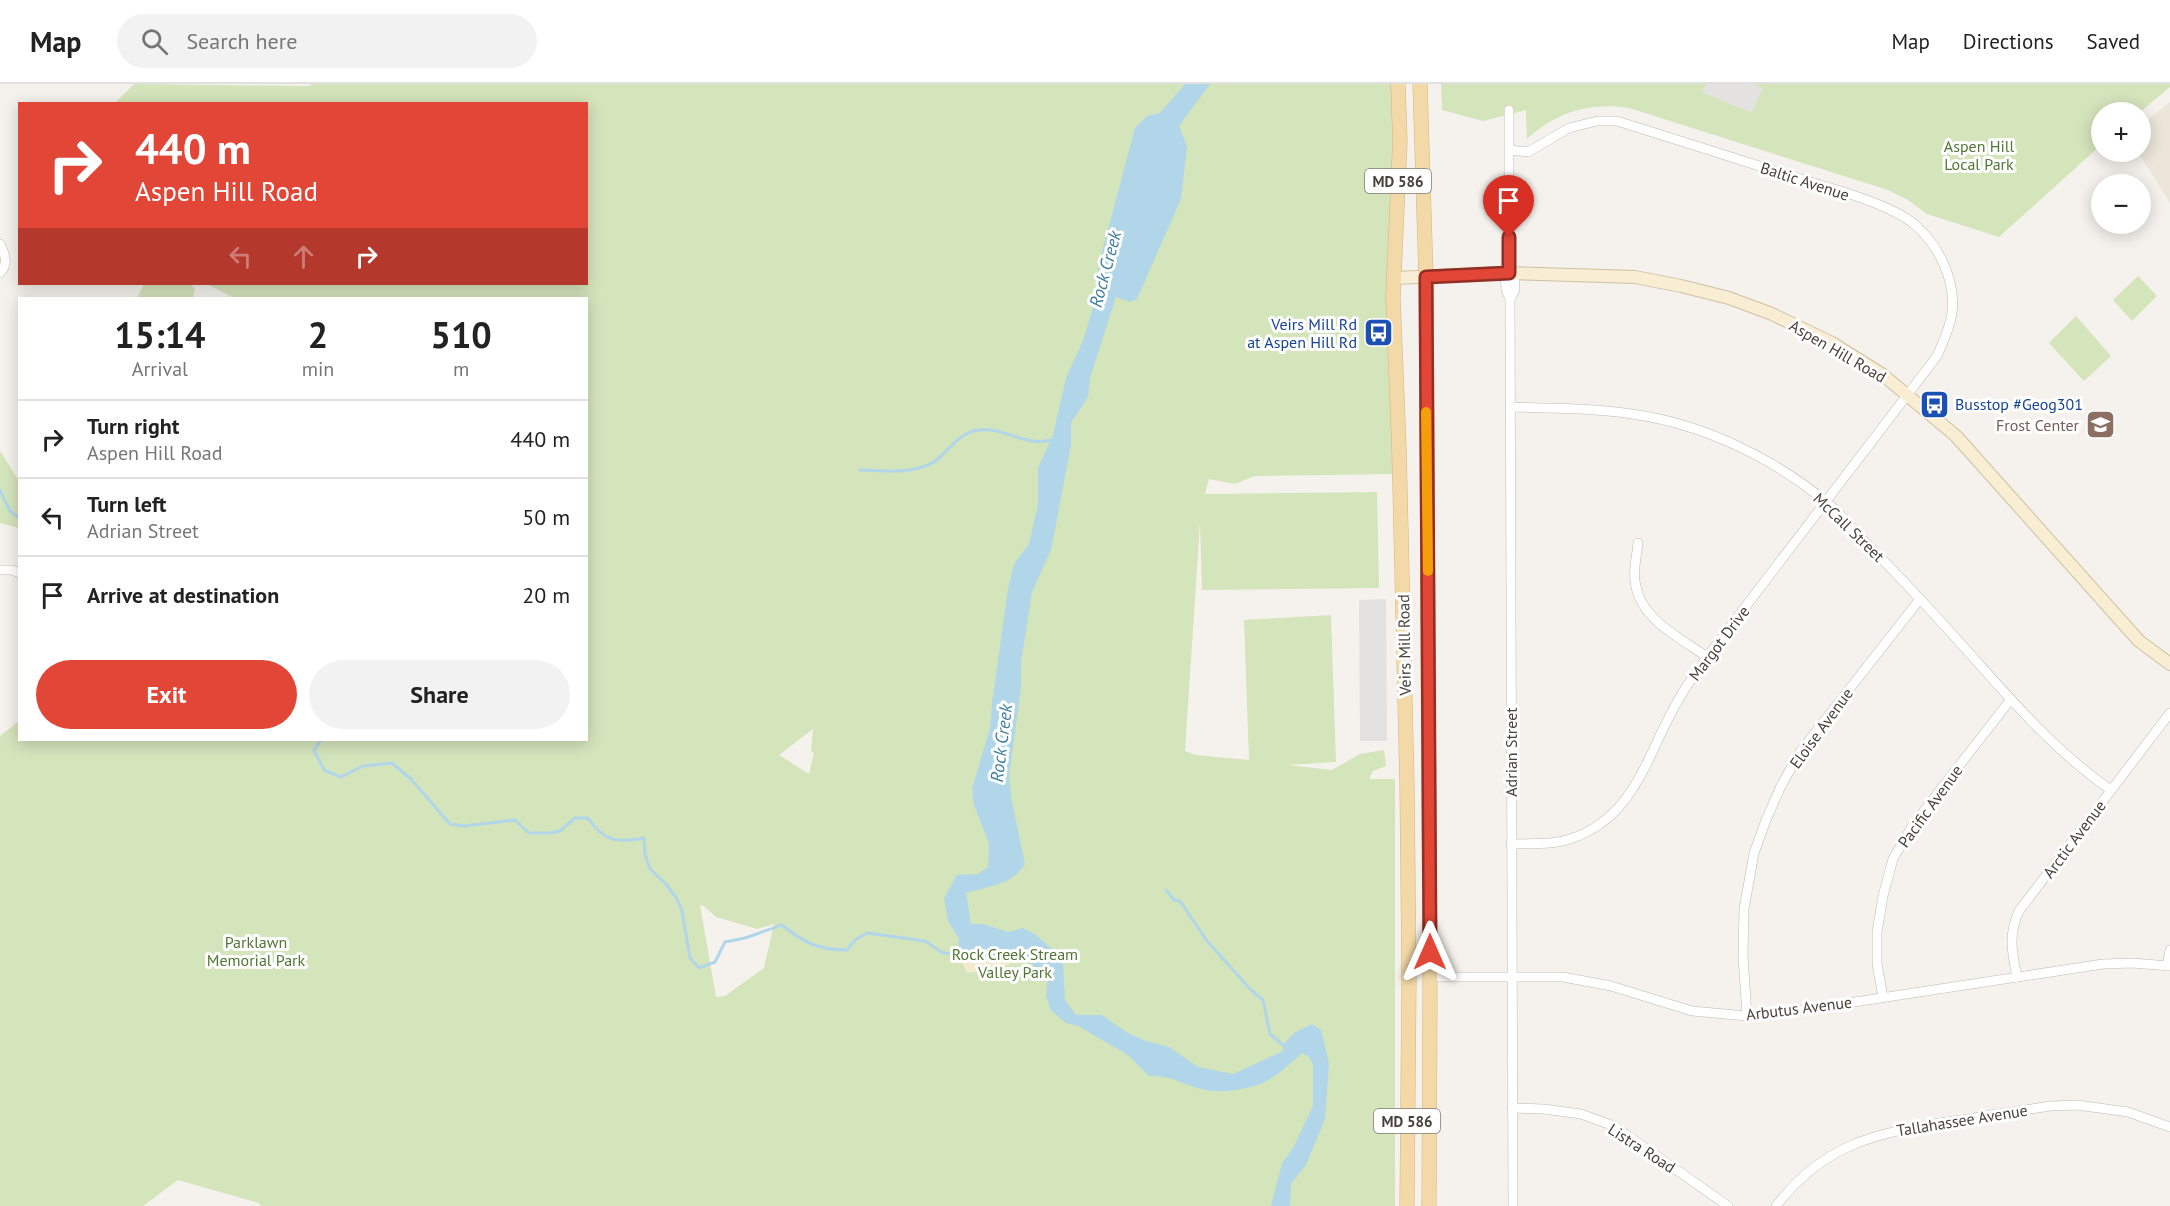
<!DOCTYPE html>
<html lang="en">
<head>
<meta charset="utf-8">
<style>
  :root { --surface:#fff; --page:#f2f2f2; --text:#222; --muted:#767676; --line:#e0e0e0; --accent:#e14637 }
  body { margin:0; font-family:"PT Sans",sans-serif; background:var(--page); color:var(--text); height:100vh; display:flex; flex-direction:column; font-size:22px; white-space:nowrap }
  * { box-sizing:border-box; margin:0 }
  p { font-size:20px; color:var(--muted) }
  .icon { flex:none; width:33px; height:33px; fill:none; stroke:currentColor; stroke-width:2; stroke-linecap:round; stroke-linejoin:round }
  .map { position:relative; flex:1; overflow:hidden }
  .details { position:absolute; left:18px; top:213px; width:570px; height:444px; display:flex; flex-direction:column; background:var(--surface); border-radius:0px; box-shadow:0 3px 15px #0003 }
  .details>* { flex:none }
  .guide { position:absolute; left:18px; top:18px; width:570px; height:183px; border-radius:0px; box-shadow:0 3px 15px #0003; background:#e14637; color:#fff; overflow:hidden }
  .fabs { position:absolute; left:2091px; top:18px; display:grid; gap:12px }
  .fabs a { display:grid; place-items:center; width:60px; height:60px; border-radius:50%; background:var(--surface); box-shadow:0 3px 15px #0003; font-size:30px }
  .pin { position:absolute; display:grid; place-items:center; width:51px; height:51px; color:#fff; margin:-62px -26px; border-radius:50% 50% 50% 0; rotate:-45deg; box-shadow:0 0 6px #0007 }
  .pin .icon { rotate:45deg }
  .me { position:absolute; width:66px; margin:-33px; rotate:0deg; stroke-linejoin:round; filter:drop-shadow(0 0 4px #0008) }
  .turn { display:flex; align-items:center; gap:21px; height:126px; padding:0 18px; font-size:27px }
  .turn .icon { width:78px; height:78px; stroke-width:2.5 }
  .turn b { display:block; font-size:42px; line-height:51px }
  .lanes { display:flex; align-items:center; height:57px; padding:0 18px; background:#0003; justify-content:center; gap:30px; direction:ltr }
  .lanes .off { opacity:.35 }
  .eta { display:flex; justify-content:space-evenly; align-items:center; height:102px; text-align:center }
  .eta b { font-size:36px; font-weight:600; line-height:42px }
  .action { display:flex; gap:12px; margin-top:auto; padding:12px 18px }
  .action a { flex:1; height:69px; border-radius:36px; background:var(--accent); color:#fff; font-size:24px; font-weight:600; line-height:69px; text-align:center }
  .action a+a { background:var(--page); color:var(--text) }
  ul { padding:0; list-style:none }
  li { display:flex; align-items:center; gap:18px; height:78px; padding:0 18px; border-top:2px solid var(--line) }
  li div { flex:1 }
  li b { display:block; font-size:22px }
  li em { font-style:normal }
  header { display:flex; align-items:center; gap:36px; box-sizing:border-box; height:84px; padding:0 30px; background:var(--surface); border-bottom:2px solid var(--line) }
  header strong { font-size:28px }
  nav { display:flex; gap:33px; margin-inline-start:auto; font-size:21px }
  .search { width:420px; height:54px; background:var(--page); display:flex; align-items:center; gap:15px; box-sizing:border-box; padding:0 21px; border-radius:33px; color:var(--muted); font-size:22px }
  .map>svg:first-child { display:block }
  .education { fill:#ece5d9 }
  .green { fill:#d4e4bb; fill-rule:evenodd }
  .sand { fill:#f3e9ce }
  .parking { fill:#e4e2e0 }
  .water { fill:#b1d6e9 }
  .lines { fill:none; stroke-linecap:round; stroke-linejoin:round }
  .stream { stroke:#b1d6e9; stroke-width:3 }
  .street-casing { stroke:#bfb9b0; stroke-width:10 }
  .secondary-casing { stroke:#cfc0a2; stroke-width:14 }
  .primary-casing { stroke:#d7b578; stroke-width:15 }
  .street { stroke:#fff; stroke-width:9 }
  .secondary { stroke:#f9edd3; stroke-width:12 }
  .primary { stroke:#f3d9a7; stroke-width:14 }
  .route-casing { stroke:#922e24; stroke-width:15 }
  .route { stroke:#e14637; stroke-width:10 }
  .slow { stroke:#f59e0b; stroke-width:10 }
  .labels { text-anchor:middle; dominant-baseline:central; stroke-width:6; stroke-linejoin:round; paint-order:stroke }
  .shield { fill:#fff; stroke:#807b76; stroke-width:1.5 }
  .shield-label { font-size:15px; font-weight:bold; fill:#49423b }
  .park-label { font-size:16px; fill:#517534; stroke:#fff }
  .street-label { font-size:16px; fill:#49423b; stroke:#fff }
  .transit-label { font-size:16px; fill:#164399; stroke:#fff; text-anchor:end }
  .education-label { font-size:16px; fill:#785e54; stroke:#fff; text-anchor:end }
  .water-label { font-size:18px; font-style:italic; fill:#3d7da1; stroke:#fff }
</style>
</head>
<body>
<header>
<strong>Map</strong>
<div class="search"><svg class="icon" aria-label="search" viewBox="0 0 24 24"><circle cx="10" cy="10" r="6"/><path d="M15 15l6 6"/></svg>Search here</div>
<nav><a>Map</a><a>Directions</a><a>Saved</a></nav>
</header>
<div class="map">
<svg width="2170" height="1122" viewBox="0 0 2170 1122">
  <rect width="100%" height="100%" fill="#f5f2ed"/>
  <!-- education -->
  <polygon class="education" points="2170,18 2170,119 2138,68 2140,68 2141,41"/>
  <!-- green -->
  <g class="green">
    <path d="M134,0L311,2L309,0H1393L1394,390L1255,392L1235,400L1209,395L1205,410L1377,408L1379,504L1202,506L1200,439L1185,667L1196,671L1249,676L1244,536L1331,531L1336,678L1288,681L1332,686L1360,670L1384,666L1386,682L1373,687L1369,695H1395V1122H261L259,1119L178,1096L143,1122H0V652L19,637L20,656H586V214H234L207,200H586V20L115,19ZM813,645L811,667L814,669L809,690L779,671ZM700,821L704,822L716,833L757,845L774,840L764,884L725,912L716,913Z"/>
    <path d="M1441,0H2170V3L2140,28H2102L2101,61L1999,153L1927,130L1908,116L1888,106L1629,24C1589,18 1557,28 1527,55L1526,26L1483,37L1442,26Z"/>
    <polygon points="2138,192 2157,212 2132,237 2113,216"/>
    <polygon points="144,200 190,200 195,205 193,214 137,214"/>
    <polygon points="2076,232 2111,272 2084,297 2049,259"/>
    <polygon points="0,367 19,397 19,444 0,439"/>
  </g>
  <!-- sand -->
  <polygon class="sand" points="958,870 989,876 1000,872 1025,874 998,885 967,889"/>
  <!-- parking -->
  <g class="parking">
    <polygon points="1706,0 1753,0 1763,4 1752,29 1702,8"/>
    <polygon points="1386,515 1387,657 1360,657 1359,516"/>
  </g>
  <!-- water -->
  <path class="water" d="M1185,0H1210L1179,42L1187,63L1181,115L1137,215L1130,218L1116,213L1090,294L1088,313L1071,339V361L1051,466L1032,508L1021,578V604L1009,692L1012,718L1025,780C1013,801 987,802 966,809L971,840H983L1008,848L1023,844L1036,851L1053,866L1063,880L1065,916L1076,931H1102L1126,948L1146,957L1169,963L1198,983L1233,990L1283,967V961L1294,949L1312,940L1321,946L1329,979L1325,1035L1306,1081L1291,1100L1290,1122H1271L1282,1079L1293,1064L1313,1022V981L1309,973L1302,969C1278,990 1268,1002 1235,1006C1222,1008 1210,1008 1198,1004C1182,999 1167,991 1149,992L1128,971L1078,942L1066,939L1051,926L1046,912L1049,883H1035L1025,874L1000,872L989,876L958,870L959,855L948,837L944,814L957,791L978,790L988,783L989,760L974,721L972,705L990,644L992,619L1008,505L1014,480L1029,460L1038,420V384L1053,351L1066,294L1084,254L1093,223L1099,179L1135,44L1147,32L1160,29Z"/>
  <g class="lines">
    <!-- stream -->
    <g class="stream">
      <path d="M860,386C883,387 914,390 934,378C949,367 959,348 979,346C1006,343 1023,363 1051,356"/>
      <polyline points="0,406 10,427 20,435"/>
      <path d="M321,656L314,666L324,686L341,693L363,682L392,679L411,695L450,740L464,742L515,736L529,749H550L560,747L575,734H588C604,758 617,759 644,754L645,771L650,785L666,800L677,815L682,827L690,874L699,884L715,878L725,858L745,854L782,841C804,859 819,866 847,866L855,856L867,849L925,857L943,869L958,870"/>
      <polyline points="1166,806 1174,816 1180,817 1207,857 1251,906 1263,916 1270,950 1283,961"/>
    </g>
    <defs>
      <g id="street">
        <path d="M1510,66L1528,68L1569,44L1597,37H1617C1679,57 1742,76 1804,96C1834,105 1892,121 1914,140C1939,161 1956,197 1952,229C1950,244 1943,258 1937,272L1707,573C1698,587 1687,600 1679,615C1647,668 1637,733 1570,755C1552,761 1531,759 1511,760"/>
        <path d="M0,160C5,170 9,180 0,189"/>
        <polyline points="1505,189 1506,206 1510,215 1513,1122"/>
        <polyline points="1509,189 1509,26"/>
        <polyline points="1510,215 1515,206 1514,189"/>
        <path d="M1510,323C1551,324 1592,324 1632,330C1703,340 1769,372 1824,416C1841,429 1855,447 1869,462C1904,497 1938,534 1971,571C2015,620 2057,669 2111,706"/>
        <path d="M1638,459C1637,471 1633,485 1635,497C1639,535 1679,553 1707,573"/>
        <polyline points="0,486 12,486 20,489"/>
        <polyline points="2167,882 2170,866"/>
        <polyline points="1430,893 1563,893 1611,902 1692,927 1747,932 1776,930 2103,880 2132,879 2170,882"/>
        <path d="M2017,893C2012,868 2008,851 2019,827L2170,629"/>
        <polyline points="1883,913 1877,880 1877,848 1883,812 1893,775 1913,741 2011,615"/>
        <polyline points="1747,932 1743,872 1744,825 1754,769 1766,736 1781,702 1800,668 1920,515"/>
        <polyline points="1512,1024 1544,1025 1581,1030 1614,1042 1728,1122"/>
        <path d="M1776,1122C1824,1060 1873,1050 1947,1038C1982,1033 2016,1027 2051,1022L2077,1021L2128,1028L2170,1043"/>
      </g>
      <polyline id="secondary" points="1394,194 1509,189 1635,193 1681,202 1729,214 1772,230 1832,259 1883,291 1956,352 2139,557 2170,580"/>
      <g id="primary">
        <polyline points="1398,0 1400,57 1393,213 1399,363 1407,700 1409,893 1407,1122"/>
        <polyline points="1420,0 1426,193 1430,893 1429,1122"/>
      </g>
    </defs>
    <!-- street casing -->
    <use href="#street" class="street-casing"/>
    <!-- secondary casing -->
    <use href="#secondary" class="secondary-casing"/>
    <!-- primary casing -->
    <use href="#primary" class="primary-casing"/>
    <!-- street -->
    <use href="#street" class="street"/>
    <!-- secondary -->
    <use href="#secondary" class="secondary"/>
    <!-- primary -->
    <use href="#primary" class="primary"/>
  </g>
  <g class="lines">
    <defs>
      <polyline id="route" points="1430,868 1426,193 1509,189 1509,153"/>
    </defs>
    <!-- route casing -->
    <use href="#route" class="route-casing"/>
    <!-- route -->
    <use href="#route" class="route"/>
    <!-- slow -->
    <polyline class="slow" points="1426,328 1428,487"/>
  </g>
  <!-- icons -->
  <defs>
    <symbol id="bus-square" viewBox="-11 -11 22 22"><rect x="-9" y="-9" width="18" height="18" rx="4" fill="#1a4fb4" stroke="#fff"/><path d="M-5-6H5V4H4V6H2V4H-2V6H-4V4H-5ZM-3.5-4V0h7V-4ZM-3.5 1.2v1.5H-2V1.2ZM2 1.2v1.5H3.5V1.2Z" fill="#fff"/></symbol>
    <symbol id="school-square" viewBox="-11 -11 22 22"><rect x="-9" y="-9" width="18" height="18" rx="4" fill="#8d6e63" stroke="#fff"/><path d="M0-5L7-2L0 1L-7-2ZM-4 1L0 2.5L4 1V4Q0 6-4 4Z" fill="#fff"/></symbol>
  </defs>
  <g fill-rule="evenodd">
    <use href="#bus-square" x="1362" y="232" width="33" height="33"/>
    <use href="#bus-square" x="1918" y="304" width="33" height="33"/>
    <use href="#school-square" x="2084" y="324" width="33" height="33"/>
  </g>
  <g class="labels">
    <!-- shield labels -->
    <g class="shield">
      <rect x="1365" y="85" width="66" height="24" rx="4.5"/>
      <rect x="1374" y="1025" width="66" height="24" rx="4.5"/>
    </g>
    <g class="shield-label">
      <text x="1398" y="97">MD 586</text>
      <text x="1407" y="1037">MD 586</text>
    </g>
    <!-- park labels -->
    <g class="park-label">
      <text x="1979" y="62">Aspen Hill<tspan x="1979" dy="18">Local Park</tspan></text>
      <text x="256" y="858">Parklawn<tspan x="256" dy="18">Memorial Park</tspan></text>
      <text x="1015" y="870">Rock Creek Stream<tspan x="1015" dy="18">Valley Park</tspan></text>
    </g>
    <!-- street labels -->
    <g class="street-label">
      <text transform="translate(1805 97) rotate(18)">Baltic Avenue</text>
      <text transform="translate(1838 267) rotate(30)">Aspen Hill Road</text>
      <text transform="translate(1849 443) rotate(44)">McCall Street</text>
      <text transform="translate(1719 559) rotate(-53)">Margot Drive</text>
      <text transform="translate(1404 561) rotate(-91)">Veirs Mill Road</text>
      <text transform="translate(1821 644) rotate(-54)">Eloise Avenue</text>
      <text transform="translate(1511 668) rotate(-90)">Adrian Street</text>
      <text transform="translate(1930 722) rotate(-54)">Pacific Avenue</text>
      <text transform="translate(2074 755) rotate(-53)">Arctic Avenue</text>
      <text transform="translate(1799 924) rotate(-7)">Arbutus Avenue</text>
      <text transform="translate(1962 1036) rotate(-9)">Tallahassee Avenue</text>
      <text transform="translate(1642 1064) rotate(33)">Listra Road</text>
    </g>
    <!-- transit labels -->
    <g class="transit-label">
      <text x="1357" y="240">Veirs Mill Rd<tspan x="1357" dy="18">at Aspen Hill Rd</tspan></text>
      <text x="1955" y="320" text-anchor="start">Busstop #Geog301</text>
    </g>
    <!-- education labels -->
    <g class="education-label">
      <text x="2079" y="341">Frost Center</text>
    </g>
    <!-- water labels -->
    <g class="water-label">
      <text transform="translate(1105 185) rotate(-75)">Rock Creek</text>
      <text transform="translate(1001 659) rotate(-83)">Rock Creek</text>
    </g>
  </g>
</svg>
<div class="fabs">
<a>+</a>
<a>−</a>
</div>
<div class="pin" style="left:1509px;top:153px;background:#d93025"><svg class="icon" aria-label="arrive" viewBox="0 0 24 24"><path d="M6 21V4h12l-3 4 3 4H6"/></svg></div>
<svg class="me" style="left:1430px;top:868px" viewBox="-20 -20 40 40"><path d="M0-17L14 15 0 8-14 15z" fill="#e14637" stroke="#fff" stroke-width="4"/></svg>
<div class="guide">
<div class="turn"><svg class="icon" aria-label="right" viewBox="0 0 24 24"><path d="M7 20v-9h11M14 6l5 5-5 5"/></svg><div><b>440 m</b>Aspen Hill Road</div></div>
<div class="lanes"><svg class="icon off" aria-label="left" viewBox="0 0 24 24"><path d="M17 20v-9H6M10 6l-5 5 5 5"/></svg><svg class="icon off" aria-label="ahead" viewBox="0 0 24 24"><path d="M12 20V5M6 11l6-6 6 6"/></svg><svg class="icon" aria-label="right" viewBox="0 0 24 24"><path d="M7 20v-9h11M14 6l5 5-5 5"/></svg></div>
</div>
<section class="details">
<div class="eta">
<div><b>15:14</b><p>Arrival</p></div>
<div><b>2</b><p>min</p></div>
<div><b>510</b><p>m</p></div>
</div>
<ul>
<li><svg class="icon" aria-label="right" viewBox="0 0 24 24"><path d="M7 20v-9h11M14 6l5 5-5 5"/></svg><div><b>Turn right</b><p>Aspen Hill Road</p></div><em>440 m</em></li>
<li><svg class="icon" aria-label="left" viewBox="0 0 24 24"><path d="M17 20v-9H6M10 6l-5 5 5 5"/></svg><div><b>Turn left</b><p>Adrian Street</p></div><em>50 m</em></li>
<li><svg class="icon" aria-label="arrive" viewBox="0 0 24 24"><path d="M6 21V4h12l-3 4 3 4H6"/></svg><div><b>Arrive at destination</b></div><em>20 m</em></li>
</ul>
<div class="action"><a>Exit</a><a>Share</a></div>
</section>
</div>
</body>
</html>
